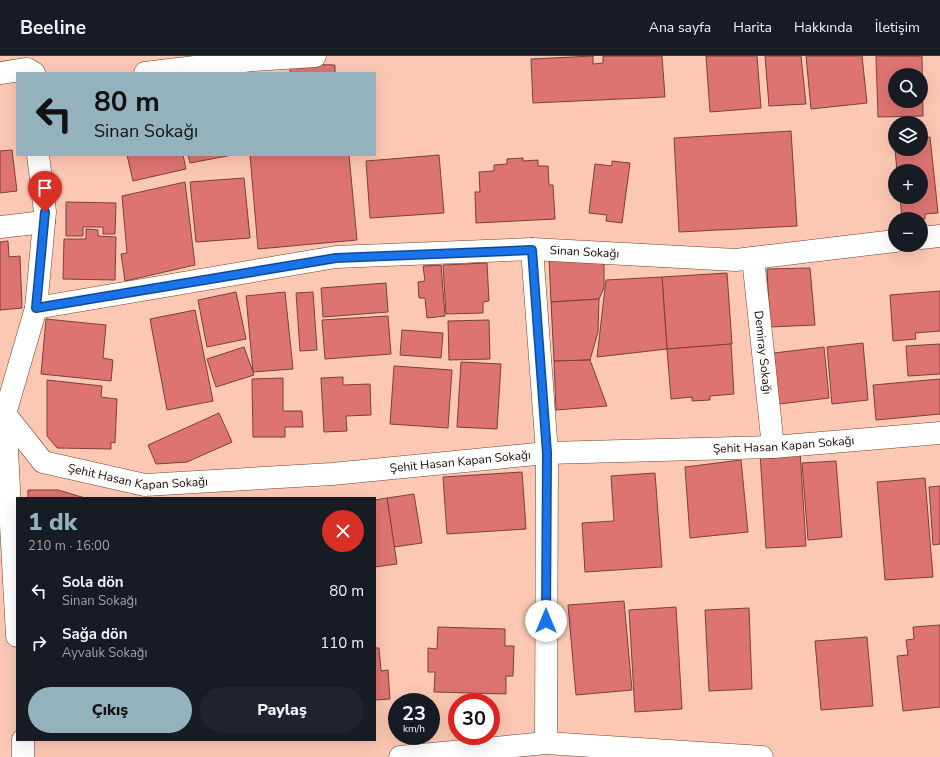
<!DOCTYPE html>
<html lang="tr">
<head>
<meta charset="utf-8">
<style>
  :root { --surface:#171b24; --page:#20242c; --text:#f1f3f6; --muted:#9ea1a6; --line:#363941; --accent:#93b2bd }
  body { margin:0; font-family:"Nunito Sans",sans-serif; background:var(--page); color:var(--text); height:100vh; display:flex; flex-direction:column; font-size:15px; white-space:nowrap }
  * { box-sizing:border-box; margin:0 }
  p { font-size:13px; color:var(--muted) }
  .icon { flex:none; width:22px; height:22px; fill:none; stroke:currentColor; stroke-width:2; stroke-linecap:round; stroke-linejoin:round }
  .map { position:relative; flex:1; overflow:hidden }
  .side { position:absolute; left:16px; top:441px; width:360px; height:244px; display:flex; flex-direction:column; background:var(--surface); border-radius:0px; box-shadow:0 4px 16px #0002 }
  .side>* { flex:none }
  .hud { position:absolute; left:16px; top:16px; width:360px; height:84px; border-radius:0px; box-shadow:0 4px 16px #0002; background:#93b2bd; color:#111; overflow:hidden }
  .tools { position:absolute; left:888px; top:12px; display:grid; gap:8px }
  .tools a { display:grid; place-items:center; width:40px; height:40px; border-radius:50%; background:var(--surface); box-shadow:0 4px 16px #0002; font-size:20px }
  .speed { position:absolute; left:388px; top:637px; display:flex; gap:8px; font-size:20px; font-weight:700; text-align:center }
  .speed>* { display:grid; place-content:center; width:52px; height:52px; border-radius:50%; background:var(--surface); box-shadow:0 4px 16px #0002; line-height:1 }
  .speed small { font-size:10px; font-weight:400 }
  .speed .limit { border:6px solid #d22; background:#fff; color:#111 }
  .pin { position:absolute; display:grid; place-items:center; width:34px; height:34px; color:#fff; margin:-41px -17px; border-radius:50% 50% 50% 0; rotate:-45deg; box-shadow:0 0 4px #0007 }
  .pin .icon { rotate:45deg }
  .me { position:absolute; width:44px; margin:-22px; rotate:0deg; stroke-linejoin:round; filter:drop-shadow(0 0 3px #0008) }
  .turn { display:flex; align-items:center; gap:14px; height:84px; padding:0 12px; font-size:18px }
  .turn .icon { width:52px; height:52px; stroke-width:2.5 }
  .turn b { display:block; font-size:28px; line-height:34px }
  .round { display:grid; place-items:center; flex:none; width:42px; height:42px; border-radius:21px; background:var(--page) }
  .overview { display:flex; align-items:center; justify-content:space-between; height:68px; padding:0 12px }
  h1 { font-size:24px; font-weight:800; line-height:30px; color:var(--accent) }
  .button { display:flex; gap:8px; margin-top:auto; padding:8px 12px }
  .button a { flex:1; height:46px; border-radius:24px; background:var(--accent); color:#111; font-size:16px; font-weight:800; line-height:46px; text-align:center }
  .button a+a { background:var(--page); color:var(--text) }
  ul { padding:0; list-style:none }
  li { display:flex; align-items:center; gap:12px; height:52px; padding:0 12px }
  li div { flex:1 }
  li b { display:block; font-size:15px }
  li em { font-style:normal }
  header { display:flex; align-items:center; gap:24px; box-sizing:border-box; height:56px; padding:0 20px; background:var(--surface); border-bottom:1px solid var(--line) }
  header strong { font-size:19px }
  nav { display:flex; gap:22px; margin-inline-start:auto; font-size:14px }
  .map>svg:first-child { display:block }
  .building { fill:#dd7472; stroke:#7a3f3d; fill-rule:evenodd }
  .lines { fill:none; stroke-linecap:round; stroke-linejoin:round }
  .minor-casing { stroke:#76412b; stroke-width:23 }
  .tertiary-casing { stroke:#76412b; stroke-width:23 }
  .minor { stroke:#fff; stroke-width:22 }
  .tertiary { stroke:#fff; stroke-width:22 }
  .route-casing { stroke:#114b97; stroke-width:10 }
  .route { stroke:#1a73e8; stroke-width:7 }
  .labels { text-anchor:middle; dominant-baseline:central; stroke-width:3; stroke-linejoin:round; paint-order:stroke }
  .street-label { font-size:12px; fill:#1d0802; stroke:#fcc8b4 }
</style>
</head>
<body>
<header>
<strong>Beeline</strong>
<nav><a>Ana sayfa</a><a>Harita</a><a>Hakkında</a><a>İletişim</a></nav>
</header>
<div class="map">
<svg width="940" height="701" viewBox="0 0 940 701">
  <rect width="100%" height="100%" fill="#fcc8b4"/>
  <!-- building -->
  <g class="building">
    <polygon points="593,0 593,8 603,7 603,0 662,0 665,41 533,47 531,3"/>
    <polygon points="706,0 757,0 761,52 710,56"/>
    <polygon points="765,0 801,0 806,48 769,50"/>
    <polygon points="806,0 862,0 867,47 811,53"/>
    <path d="M876,0H922L923,60L878,61ZM895,19H921V45H895Z"/>
    <polygon points="290,8 335,9 335,17 290,17"/>
    <polygon points="791,75 797,170 679,176 674,82"/>
    <polygon points="930,81 938,157 925,158 925,163 902,163 900,141 921,141 921,115 897,115 894,82 895,82 895,93 921,93 921,82"/>
    <polygon points="12,94 17,135 0,137 0,95"/>
    <polygon points="127,99 183,99 186,113 133,125"/>
    <polygon points="188,99 232,99 190,107"/>
    <polygon points="250,99 349,99 357,184 258,193"/>
    <polygon points="439,99 444,157 370,162 366,105"/>
    <polygon points="523,102 523,105 538,104 538,110 548,110 549,129 553,129 555,163 476,167 475,136 480,136 479,116 494,115 494,109 507,108 507,103"/>
    <polygon points="612,105 630,107 622,167 606,165 607,159 589,157 595,108 612,110"/>
    <polygon points="244,122 250,182 196,186 190,126"/>
    <polygon points="185,126 195,209 125,225 121,198 127,197 122,140"/>
    <polygon points="66,146 116,147 115,178 103,178 103,171 83,171 83,180 66,180"/>
    <polygon points="86,173 98,174 98,180 116,181 115,224 63,223 64,183 86,183"/>
    <polygon points="8,185 9,201 20,200 22,252 0,254 0,186"/>
    <polygon points="604,200 604,232 599,243 551,246 549,201"/>
    <polygon points="487,207 489,245 483,246 483,257 446,258 443,209"/>
    <polygon points="441,209 445,260 427,262 425,242 419,242 418,226 425,225 423,210"/>
    <polygon points="810,212 815,269 770,271 767,213"/>
    <polygon points="727,217 732,288 667,293 662,221"/>
    <polygon points="662,221 667,293 597,301 606,224"/>
    <polygon points="386,227 388,256 323,261 321,232"/>
    <polygon points="940,235 940,275 915,277 916,283 893,285 890,239"/>
    <polygon points="236,236 246,283 207,291 198,244"/>
    <polygon points="285,236 293,313 253,316 246,240"/>
    <polygon points="313,236 317,294 300,295 296,237"/>
    <polygon points="599,243 598,276 590,304 554,305 551,246"/>
    <polygon points="195,254 213,345 167,354 150,263"/>
    <polygon points="388,260 391,298 325,303 322,264"/>
    <polygon points="46,263 106,269 103,302 113,304 111,325 41,318"/>
    <polygon points="489,264 490,303 449,304 448,265"/>
    <polygon points="402,274 443,277 441,302 400,299"/>
    <polygon points="863,287 868,344 832,348 827,291"/>
    <polygon points="731,288 734,338 710,340 710,344 692,345 692,341 671,343 667,293"/>
    <polygon points="940,288 940,318 908,320 906,290"/>
    <polygon points="244,291 254,319 216,331 207,303"/>
    <polygon points="824,291 829,342 771,349 766,298"/>
    <polygon points="590,304 607,350 556,354 554,305"/>
    <polygon points="461,306 501,308 497,373 457,371"/>
    <polygon points="394,310 452,314 448,372 390,368"/>
    <polygon points="343,321 343,329 370,328 371,359 346,360 347,375 324,376 321,322"/>
    <polygon points="283,322 283,355 302,355 303,371 285,371 285,381 253,381 252,323"/>
    <polygon points="940,323 940,358 876,364 873,329"/>
    <polygon points="47,324 102,330 101,341 117,343 115,387 111,386 111,393 57,392 47,380"/>
    <polygon points="219,357 232,386 187,406 156,408 148,389"/>
    <polygon points="800,395 806,490 766,492 760,397"/>
    <polygon points="741,404 748,476 690,482 685,411"/>
    <polygon points="836,405 842,481 808,484 802,407"/>
    <polygon points="522,416 526,473 447,478 443,421"/>
    <polygon points="655,417 662,511 585,516 582,467 614,465 611,420"/>
    <polygon points="925,422 933,521 885,524 877,426"/>
    <polygon points="940,430 940,488 933,489 929,431"/>
    <polygon points="28,434 58,434 85,442 28,442"/>
    <polygon points="414,438 422,487 394,491 387,442"/>
    <polygon points="387,442 397,508 375,511 375,444"/>
    <polygon points="624,545 632,634 576,639 568,549"/>
    <polygon points="676,551 682,653 635,656 629,554"/>
    <polygon points="749,552 752,633 709,635 705,554"/>
    <polygon points="940,569 940,651 903,655 897,600 908,599 906,584 914,583 913,571"/>
    <polygon points="438,571 505,573 505,590 514,590 513,620 506,620 506,638 434,636 435,616 428,616 428,592 437,593"/>
    <polygon points="867,581 873,650 821,654 815,585"/>
    <polygon points="375,592 379,592 381,615 388,614 390,643 375,644"/>
  </g>
  <g class="lines">
    <defs>
      <g id="minor">
        <polyline points="0,17 27,13 34,17"/>
        <polyline points="145,17 252,4 315,0"/>
        <polyline points="0,171 44,166"/>
        <polyline points="921,182 940,180"/>
        <polyline points="532,193 547,397 546,687"/>
        <path id="s1" d="M753,202L773,391"/>
        <path id="s2" d="M36,252L336,201L532,193L736,204L895,185"/>
        <path id="s3" d="M0,357L5,358L43,406L145,429L332,418L547,397L773,391L940,377"/>
        <polyline points="17,580 5,358 36,252 45,156 38,99"/>
        <polyline points="23,684 23,701"/>
      </g>
      <polyline id="tertiary" points="400,701 546,687 762,701"/>
    </defs>
    <!-- minor casing -->
    <use href="#minor" class="minor-casing"/>
    <!-- tertiary casing -->
    <use href="#tertiary" class="tertiary-casing"/>
    <!-- minor -->
    <use href="#minor" class="minor"/>
    <!-- tertiary -->
    <use href="#tertiary" class="tertiary"/>
  </g>
  <g class="lines">
    <defs>
      <polyline id="route" points="45,156 36,252 336,202 532,194 547,397 546,565"/>
    </defs>
    <!-- route casing -->
    <use href="#route" class="route-casing"/>
    <!-- route -->
    <use href="#route" class="route"/>
  </g>
  <g class="labels">
    <!-- street labels -->
    <g class="street-label">
      <text stroke="none"><textPath href="#s2" startOffset="553">Sinan Sokağı</textPath></text>
      <text stroke="none"><textPath href="#s1" startOffset="95">Demiray Sokağı</textPath></text>
      <text stroke="none"><textPath href="#s3" startOffset="811">Şehit Hasan Kapan Sokağı</textPath></text>
      <text stroke="none"><textPath href="#s3" startOffset="487">Şehit Hasan Kapan Sokağı</textPath></text>
      <text stroke="none"><textPath href="#s3" startOffset="163">Şehit Hasan Kapan Sokağı</textPath></text>
    </g>
  </g>
</svg>
<div class="tools">
<a><svg class="icon" aria-label="search" viewBox="0 0 24 24"><circle cx="10" cy="10" r="6"/><path d="M15 15l6 6"/></svg></a>
<a><svg class="icon" aria-label="layers" viewBox="0 0 24 24"><path d="M12 4l9 5-9 5-9-5zM3 14l9 5 9-5"/></svg></a>
<a>+</a>
<a>−</a>
</div>
<div class="speed"><div>23<small>km/h</small></div><div class="limit">30</div></div>
<div class="pin" style="left:45px;top:156px;background:#d93025"><svg class="icon" aria-label="arrive" viewBox="0 0 24 24"><path d="M6 21V4h12l-3 4 3 4H6"/></svg></div>
<svg class="me" style="left:546px;top:565px" viewBox="-20 -20 40 40"><circle r="19" fill="#fff"/><path d="M0-13L10 11 0 6-10 11z" fill="#1a73e8"/></svg>
<div class="hud">
<div class="turn"><svg class="icon" aria-label="left" viewBox="0 0 24 24"><path d="M17 20v-9H6M10 6l-5 5 5 5"/></svg><div><b>80 m</b>Sinan Sokağı</div></div>
</div>
<section class="side">
<div class="overview"><div><h1>1 dk</h1><p>210 m · 16:00</p></div><a class="round" style="background:#d93025;color:#fff"><svg class="icon" aria-label="close" viewBox="0 0 24 24"><path d="M6 6l12 12M18 6L6 18"/></svg></a></div>
<ul>
<li><svg class="icon" aria-label="left" viewBox="0 0 24 24"><path d="M17 20v-9H6M10 6l-5 5 5 5"/></svg><div><b>Sola dön</b><p>Sinan Sokağı</p></div><em>80 m</em></li>
<li><svg class="icon" aria-label="right" viewBox="0 0 24 24"><path d="M7 20v-9h11M14 6l5 5-5 5"/></svg><div><b>Sağa dön</b><p>Ayvalık Sokağı</p></div><em>110 m</em></li>
</ul>
<div class="button"><a>Çıkış</a><a>Paylaş</a></div>
</section>
</div>
</body>
</html>
